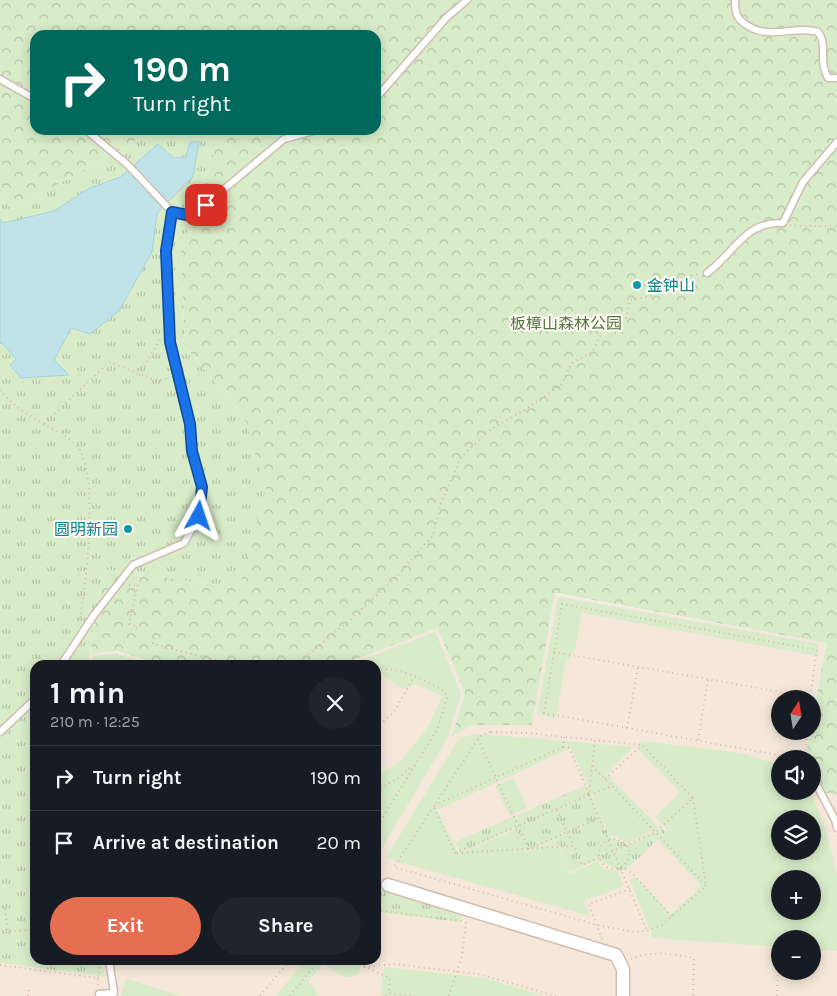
<!DOCTYPE html>
<html lang="en">
<head>
<meta charset="utf-8">
<style>
  :root { --surface:#171b24; --page:#20242c; --text:#f1f3f6; --muted:#9ea1a6; --line:#363941; --accent:#e76f51 }
  body { margin:0; font-family:Karla,"Noto Sans SC",sans-serif; background:var(--page); color:var(--text); height:100vh; display:flex; flex-direction:column; font-size:19px; white-space:nowrap }
  * { box-sizing:border-box; margin:0 }
  p { font-size:16px; color:var(--muted) }
  .icon { flex:none; width:28px; height:28px; fill:none; stroke:currentColor; stroke-width:2; stroke-linecap:round; stroke-linejoin:round }
  .map { position:relative; flex:1; overflow:hidden }
  .sheet { position:absolute; left:30px; top:660px; width:351px; height:305px; display:flex; flex-direction:column; background:var(--surface); border-radius:15px; box-shadow:0 2px 12px #0003 }
  .sheet>* { flex:none }
  .top-card { position:absolute; left:30px; top:30px; width:351px; height:105px; border-radius:15px; box-shadow:0 2px 12px #0003; background:#00695c; color:#fff; overflow:hidden }
  .needle { width:32px; rotate:12deg }
  .fabs { position:absolute; left:771px; top:690px; display:grid; gap:10px }
  .fabs a { display:grid; place-items:center; width:50px; height:50px; border-radius:50%; background:var(--surface); box-shadow:0 2px 12px #0003; font-size:25px }
  .pin { position:absolute; display:grid; place-items:center; width:42px; height:42px; color:#fff; margin:-21px; border-radius:10px; box-shadow:0 2px 8px #0006 }
  .me { position:absolute; width:55px; margin:-28px; rotate:5deg; stroke-linejoin:round; filter:drop-shadow(0 0 4px #0008) }
  .turn { display:flex; align-items:center; gap:18px; height:105px; padding:0 20px; font-size:22px }
  .turn .icon { width:65px; height:65px; stroke-width:2.5 }
  .turn b { display:block; font-size:35px; line-height:42px }
  .round { display:grid; place-items:center; flex:none; width:52px; height:52px; border-radius:26px; background:var(--page) }
  .summary { display:flex; align-items:center; justify-content:space-between; height:85px; padding:0 20px }
  h1 { font-size:30px; font-weight:700; line-height:38px }
  .cta { display:flex; gap:10px; margin-top:auto; padding:10px 20px }
  .cta a { flex:1; height:58px; border-radius:30px; background:var(--accent); color:#fff; font-size:20px; font-weight:700; line-height:58px; text-align:center }
  .cta a+a { background:var(--page); color:var(--text) }
  ul { padding:0; list-style:none }
  li { display:flex; align-items:center; gap:15px; height:65px; padding:0 20px; border-top:1px solid var(--line) }
  li div { flex:1 }
  li b { display:block; font-size:19px }
  li em { font-style:normal }
  .map>svg:first-child { display:block }
  .residential { fill:#f5e8da; fill-rule:evenodd }
  .green { fill:#d8ecc9; fill-rule:evenodd }
  .forest { fill:url(#forest-crowns) }
  .park { fill:url(#park-tufts) }
  .water { fill:#bfe3e8; stroke:#a5d3da }
  .lines { fill:none; stroke-linecap:round; stroke-linejoin:round }
  .service-casing { stroke:#d1beb0; stroke-width:9 }
  .minor-casing { stroke:#d1beb0; stroke-width:15 }
  .path { stroke:#d9b8a5; stroke-width:2; stroke-dasharray:1 4; stroke-linecap:butt }
  .service { stroke:#fff; stroke-width:6 }
  .minor { stroke:#fff; stroke-width:12 }
  .route-casing { stroke:#114b97; stroke-width:12 }
  .route { stroke:#1a73e8; stroke-width:9 }
  .culture-dot { fill:#0f9aa8; stroke:#fffaf3; stroke-width:2 }
  .labels { text-anchor:middle; dominant-baseline:central; stroke-width:4; stroke-linejoin:round; paint-order:stroke }
  .culture-label { font-size:16px; fill:#0d838f; stroke:#fffaf3; text-anchor:start }
  .park-label { font-size:16px; fill:#537a41; stroke:#fffaf3 }
</style>
</head>
<body>
<div class="map">
<svg width="837" height="996" viewBox="0 0 837 996">
  <defs>
    <pattern id="forest-crowns" width="20" height="18" patternUnits="userSpaceOnUse" patternTransform="scale(1.25)"><rect width="20" height="18" fill="#d8ecc9"/><path d="M2 6a3 3 0 1 1 6 0M12 15a3 3 0 1 1 6 0" fill="none" stroke="#b4c2a5"/></pattern>
    <pattern id="park-tufts" width="24" height="20" patternUnits="userSpaceOnUse" patternTransform="scale(1.25)"><rect width="24" height="20" fill="#d8ecc9"/><path d="M3 7l-1-3M5 7V3M7 7l1-3M15 17l-1-3M17 17v-4M19 17l1-3" fill="none" stroke="#b4c2a5"/></pattern>
  </defs>
  <rect width="100%" height="100%" fill="#fdf6ec"/>
  <!-- residential -->
  <g class="residential">
    <path d="M555,594L826,643L813,718L812,699H780V731H810L805,759H780V791H812L813,777L821,793L837,795V996H0V963L104,977L103,960H376V665H342L437,628L465,693L453,737L471,725H532ZM780,819H812V851H780ZM780,879H812V911H780ZM780,939H812V971H780Z"/>
    <polygon points="117,652 160,665 88,665 90,654"/>
  </g>
  <!-- green -->
  <g class="green">
    <polygon points="558,597 819,644 817,656 582,613 575,650 565,665 556,718 537,715"/>
    <polygon points="435,632 461,694 448,737 376,858 376,777 402,760 429,725 442,696 416,684 402,689 379,672 376,675 376,665 350,665"/>
    <polygon points="116,654 150,665 92,665 93,656"/>
    <path d="M481,734L634,747L606,774L660,828L628,843L618,837L610,836L571,748L437,810L459,854L516,829L526,853L556,840L570,874L598,861C602,870 609,871 618,871L624,886L583,901L590,916L386,858L458,740L470,735Z"/>
    <path d="M640,741L742,753L780,765V791H810L824,824L837,874V951L813,949L812,939H780V947L653,938L630,880L635,877L671,914L701,886L659,841L668,831L655,817L680,792L639,750ZM780,819H812V851H780ZM780,879H812V911H780Z"/>
    <polygon points="513,778 527,808 510,816 495,786"/>
    <path d="M305,960H361L359,974C343,982 337,973 324,963L308,982L317,992V996H276Z"/>
    <polygon points="384,967 485,978 544,996 381,996"/>
    <polygon points="126,979 127,979 181,996 121,996"/>
  </g>
  <!-- forest -->
  <polygon class="forest" points="0,0 837,0 837,795 821,792 813,776 812,759 805,759 810,731 812,731 813,719 826,643 555,593 532,725 471,725 452,737 465,693 437,628 342,665 161,665 117,651 90,654 103,569 239,588 245,419 185,346 181,249 222,130 376,130 376,35 35,35 35,130 156,130 12,210 0,195"/>
  <!-- park -->
  <g class="park">
    <polygon points="156,130 222,130 181,249 185,346 245,419 266,489 239,588 103,569 88,665 35,665 35,960 102,960 105,977 0,963 0,195 12,210"/>
    <polygon points="586,785 610,837 628,845 662,828 666,832 630,866 620,871 598,860 570,872 556,839 526,852 515,828 460,853 455,842"/>
    <polygon points="376,884 463,911 459,922 376,912"/>
  </g>
  <!-- water -->
  <polygon class="water" points="199,141 193,177 157,213 152,252 119,311 90,334 71,328 54,360 69,375 21,378 10,365 16,359 2,343 0,344 0,219 4,223 54,211 88,189 120,177 158,144 174,158 186,157 190,142"/>
  <g class="lines">
    <defs>
      <g id="service">
        <path d="M735,0C735,13 736,19 748,26C770,40 794,25 818,32C828,44 818,62 828,78H837"/>
        <polyline points="0,79 35,99"/>
        <polyline points="376,98 446,18 467,0"/>
        <polyline points="86,130 128,165 172,212 192,216 284,139 317,130"/>
        <path d="M707,273C734,254 744,221 783,223L803,182L837,142"/>
        <polyline points="61,665 94,615 133,565 184,543 199,516 202,487 192,451 190,424 170,342 166,251 172,212"/>
        <polyline points="0,732 35,699"/>
        <polyline points="812,776 835,820 837,828"/>
        <polyline points="100,996 99,994 114,993 109,960"/>
      </g>
      <polyline id="minor" points="388,885 616,955 623,969 623,996"/>
    </defs>
    <!-- service casing -->
    <use href="#service" class="service-casing"/>
    <!-- minor casing -->
    <use href="#minor" class="minor-casing"/>
    <!-- path -->
    <g class="path">
      <polyline points="790,225 799,226 837,226"/>
      <polyline points="647,284 699,274"/>
      <polyline points="139,375 161,338"/>
      <path d="M0,390C9,401 20,410 32,417C47,427 64,432 77,446C100,472 86,587 79,622"/>
      <polyline points="44,424 109,362 156,381 170,378"/>
      <polyline points="129,585 138,584 129,624 137,626 136,633"/>
      <polyline points="154,638 153,644 234,665"/>
      <polyline points="554,652 809,697"/>
      <polyline points="98,665 103,665"/>
      <polyline points="266,665 299,662 349,621 398,575 433,535 442,500 462,456 491,429 523,411 562,384 571,364 592,352 608,321 626,318 630,300 651,296 651,283"/>
      <path d="M376,670C400,666 424,680 444,691L447,698L437,730L376,828"/>
      <polyline points="812,703 812,708"/>
      <polyline points="376,716 384,721"/>
      <polyline points="376,728 393,713 414,677"/>
      <polyline points="627,728 638,667"/>
      <polygon points="491,732 526,733 595,740 589,795 612,786 706,886 662,925 650,930 635,932 597,925 394,867 478,739 482,735"/>
      <polyline points="564,737 563,747 433,806 455,853 589,795 647,931"/>
      <polyline points="478,739 529,849 599,818"/>
      <polyline points="698,740 708,679"/>
      <polyline points="563,747 569,748 589,793"/>
      <polyline points="800,758 805,752 808,731"/>
      <polyline points="800,759 544,713 562,604 817,650 810,699"/>
      <polyline points="592,766 612,786"/>
      <polyline points="605,779 642,745"/>
      <polyline points="376,791 398,778 413,765"/>
      <polyline points="693,798 706,885"/>
      <polyline points="557,810 574,846"/>
      <circle cx="614" cy="854" r="15"/>
      <polyline points="457,853 574,846 582,865 656,832 693,798 642,745 595,740"/>
      <polyline points="621,867 632,873 672,917"/>
      <polyline points="35,878 35,870"/>
      <polyline points="5,909 8,932 35,929"/>
      <polyline points="376,910 463,921"/>
      <polyline points="602,939 589,904 630,889"/>
      <path d="M631,959C651,950 673,954 694,958L693,996"/>
      <polyline points="350,960 390,978 389,993"/>
      <polyline points="0,965 98,978 98,985"/>
      <polyline points="364,967 394,964 478,974 556,996"/>
      <polyline points="98,978 100,969 98,960"/>
      <polyline points="28,996 29,987"/>
      <polyline points="260,996 290,960"/>
      <polyline points="290,996 319,960"/>
      <polyline points="386,996 389,993 415,996"/>
      <polyline points="449,996 462,956 466,922"/>
      <polyline points="777,996 778,963"/>
    </g>
    <!-- service -->
    <use href="#service" class="service"/>
    <!-- minor -->
    <use href="#minor" class="minor"/>
  </g>
  <g class="lines">
    <defs>
      <polyline id="route" points="199,516 202,487 192,451 190,424 170,342 166,251 172,212 192,216 206,205"/>
    </defs>
    <!-- route casing -->
    <use href="#route" class="route-casing"/>
    <!-- route -->
    <use href="#route" class="route"/>
  </g>
  <!-- markers -->
  <g class="culture-dot">
    <circle cx="637" cy="285" r="5"/>
    <circle cx="128" cy="529" r="5"/>
  </g>
  <g class="labels">
    <!-- culture labels -->
    <g class="culture-label">
      <text x="647" y="285">金钟山</text>
      <text x="118" y="529" text-anchor="end">圆明新园</text>
    </g>
    <!-- park labels -->
    <g class="park-label">
      <text x="566" y="323">板樟山森林公园</text>
    </g>
  </g>
</svg>
<div class="fabs">
<a><svg class="needle" viewBox="-14 -14 28 28"><path d="M0-13l5 13h-10z" fill="#e53935"/><path d="M0 13l5-13h-10z" fill="#9ea1a6"/></svg></a>
<a><svg class="icon" aria-label="sound" viewBox="0 0 24 24"><path d="M4 9h4l5-4v14l-5-4H4zM17 9q2 3 0 6"/></svg></a>
<a><svg class="icon" aria-label="layers" viewBox="0 0 24 24"><path d="M12 4l9 5-9 5-9-5zM3 14l9 5 9-5"/></svg></a>
<a>+</a>
<a>−</a>
</div>
<div class="pin" style="left:206px;top:205px;background:#d93025"><svg class="icon" aria-label="arrive" viewBox="0 0 24 24"><path d="M6 21V4h12l-3 4 3 4H6"/></svg></div>
<svg class="me" style="left:199px;top:516px" viewBox="-20 -20 40 40"><path d="M0-17L14 15 0 8-14 15z" fill="#1a73e8" stroke="#fff" stroke-width="4"/></svg>
<div class="top-card">
<div class="turn"><svg class="icon" aria-label="right" viewBox="0 0 24 24"><path d="M7 20v-9h11M14 6l5 5-5 5"/></svg><div><b>190 m</b>Turn right</div></div>
</div>
<section class="sheet">
<div class="summary"><div><h1>1 min</h1><p>210 m · 12:25</p></div><a class="round"><svg class="icon" aria-label="close" viewBox="0 0 24 24"><path d="M6 6l12 12M18 6L6 18"/></svg></a></div>
<ul>
<li><svg class="icon" aria-label="right" viewBox="0 0 24 24"><path d="M7 20v-9h11M14 6l5 5-5 5"/></svg><div><b>Turn right</b></div><em>190 m</em></li>
<li><svg class="icon" aria-label="arrive" viewBox="0 0 24 24"><path d="M6 21V4h12l-3 4 3 4H6"/></svg><div><b>Arrive at destination</b></div><em>20 m</em></li>
</ul>
<div class="cta"><a>Exit</a><a>Share</a></div>
</section>
</div>
</body>
</html>
